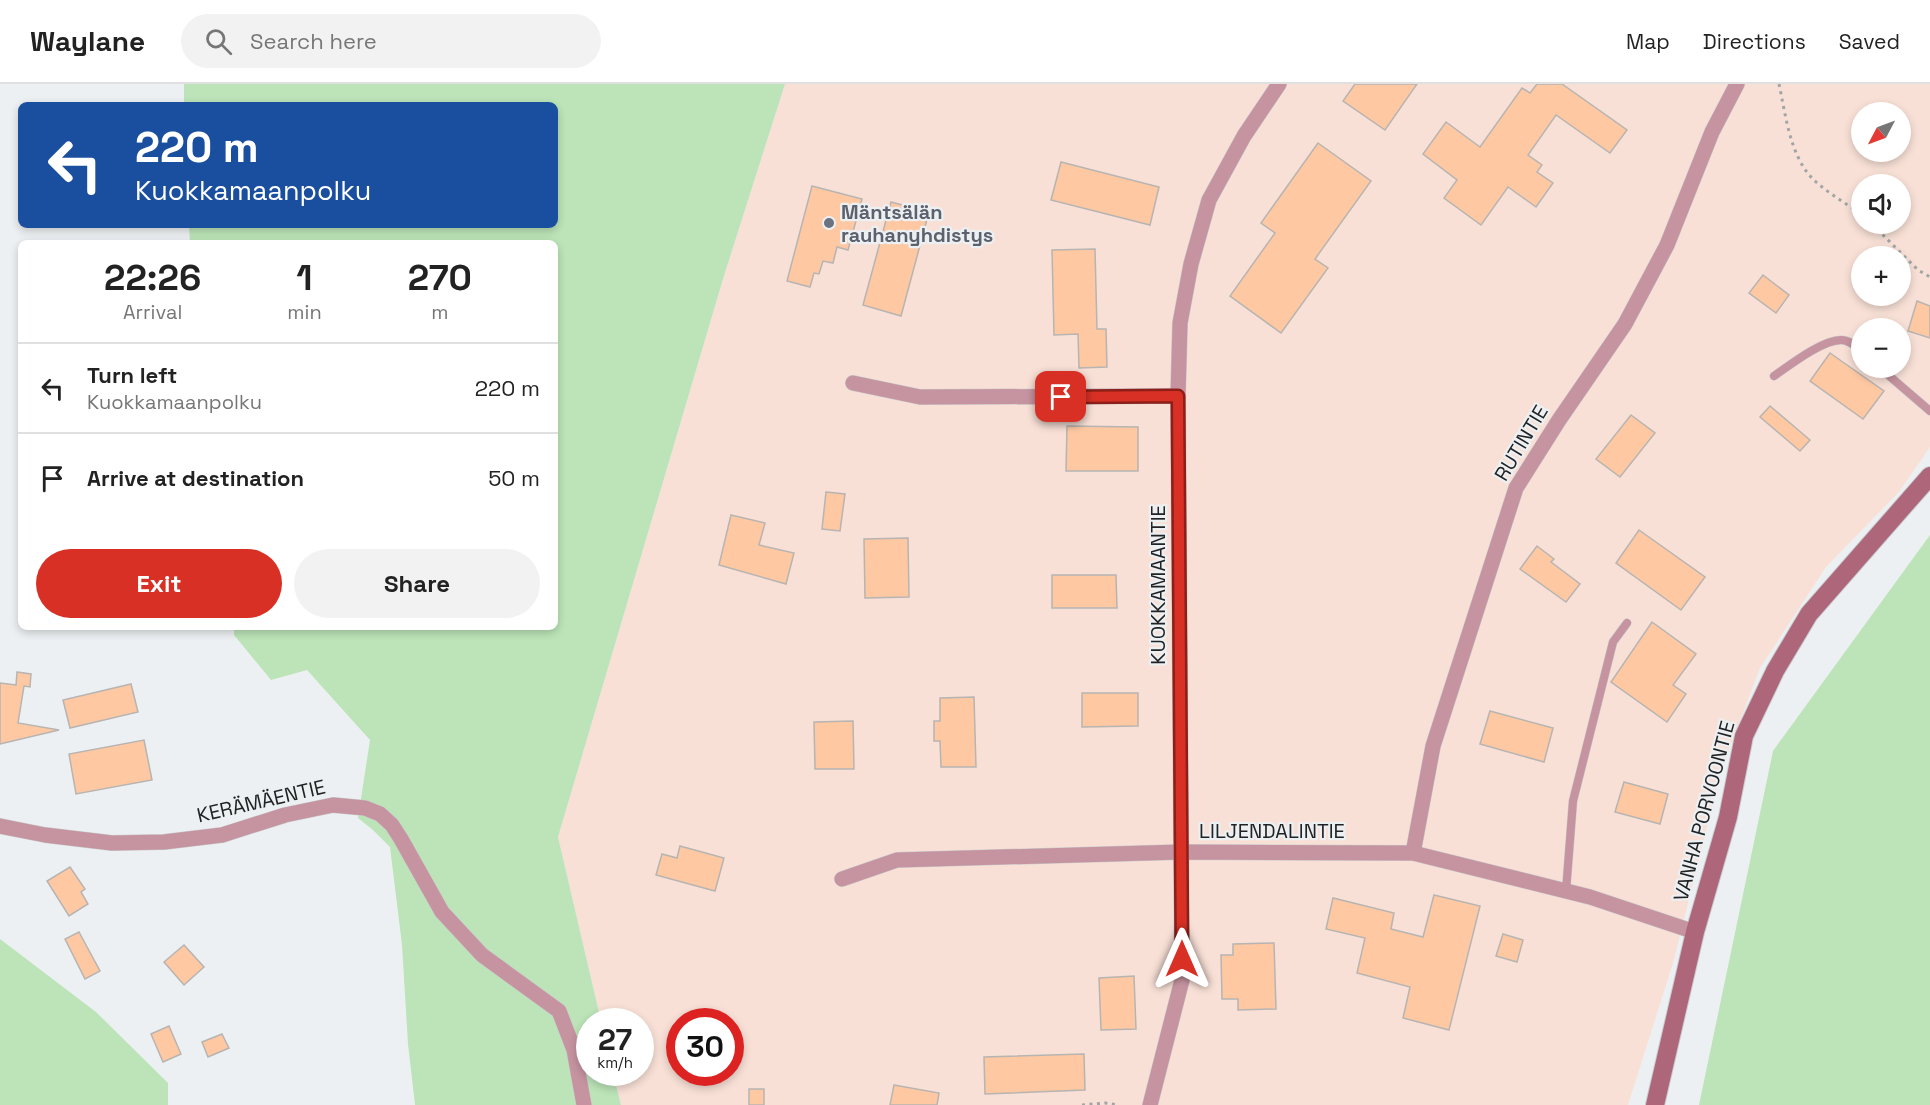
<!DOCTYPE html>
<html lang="en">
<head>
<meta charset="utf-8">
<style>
  :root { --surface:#fff; --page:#f2f2f2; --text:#222; --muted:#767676; --line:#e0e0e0; --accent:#d93025 }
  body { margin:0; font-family:"Space Grotesk",sans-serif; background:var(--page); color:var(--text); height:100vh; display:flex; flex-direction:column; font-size:22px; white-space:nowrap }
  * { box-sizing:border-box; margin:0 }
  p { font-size:20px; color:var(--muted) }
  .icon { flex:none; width:33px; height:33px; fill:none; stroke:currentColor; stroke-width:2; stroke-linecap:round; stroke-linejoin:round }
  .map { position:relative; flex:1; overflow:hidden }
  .details { position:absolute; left:18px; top:156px; width:540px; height:390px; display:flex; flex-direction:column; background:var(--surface); border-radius:9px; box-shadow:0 3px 9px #0003 }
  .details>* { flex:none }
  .top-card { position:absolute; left:18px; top:18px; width:540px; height:126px; border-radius:9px; box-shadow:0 3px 9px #0003; background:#1a4fa0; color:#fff; overflow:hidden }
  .needle { width:39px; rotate:229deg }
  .fabs { position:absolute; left:1851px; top:18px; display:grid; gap:12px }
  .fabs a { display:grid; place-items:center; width:60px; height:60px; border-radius:50%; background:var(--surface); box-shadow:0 3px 9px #0003; font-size:30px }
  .speed { position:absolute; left:576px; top:924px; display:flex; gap:12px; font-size:30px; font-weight:700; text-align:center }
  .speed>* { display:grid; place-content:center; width:78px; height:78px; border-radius:50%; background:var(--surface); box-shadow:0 3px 9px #0003; line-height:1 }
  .speed small { font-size:15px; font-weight:400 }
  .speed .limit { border:9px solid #d22; background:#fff; color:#111 }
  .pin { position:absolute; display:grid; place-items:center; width:51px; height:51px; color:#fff; margin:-26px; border-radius:12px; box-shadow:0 3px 9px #0006 }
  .me { position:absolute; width:66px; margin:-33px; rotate:0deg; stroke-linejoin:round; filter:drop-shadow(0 0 4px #0008) }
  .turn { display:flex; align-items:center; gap:21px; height:126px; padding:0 18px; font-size:27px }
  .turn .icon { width:78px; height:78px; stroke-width:2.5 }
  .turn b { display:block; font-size:42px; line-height:51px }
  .eta { display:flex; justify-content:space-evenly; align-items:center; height:102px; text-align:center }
  .eta b { font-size:36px; font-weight:600; line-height:42px }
  .action { display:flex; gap:12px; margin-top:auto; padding:12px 18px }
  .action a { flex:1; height:69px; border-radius:36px; background:var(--accent); color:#fff; font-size:24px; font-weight:600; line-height:69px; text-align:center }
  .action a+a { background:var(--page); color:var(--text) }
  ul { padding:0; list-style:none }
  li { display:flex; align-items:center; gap:18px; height:90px; padding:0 18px; border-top:2px solid var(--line) }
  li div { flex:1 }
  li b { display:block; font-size:22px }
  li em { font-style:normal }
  header { display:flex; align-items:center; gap:36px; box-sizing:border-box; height:84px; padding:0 30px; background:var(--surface); border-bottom:2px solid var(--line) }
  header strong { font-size:28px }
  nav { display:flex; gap:33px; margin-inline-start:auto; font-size:21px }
  .search { width:420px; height:54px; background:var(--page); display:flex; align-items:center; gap:15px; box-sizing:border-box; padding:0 21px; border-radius:33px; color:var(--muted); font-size:22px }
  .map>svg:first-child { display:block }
  .industrial { fill:#f8e0d6; fill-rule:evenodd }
  .green { fill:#bce4b8 }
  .building { fill:#fec8a2; stroke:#b7b4b2; stroke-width:1.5 }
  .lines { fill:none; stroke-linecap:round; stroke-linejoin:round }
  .lane-casing { stroke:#c8cbcd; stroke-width:9 }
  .street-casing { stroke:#c8cbcd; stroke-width:16 }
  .secondary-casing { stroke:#c8cbcd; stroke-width:20 }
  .path { stroke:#a2a5a6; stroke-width:3; stroke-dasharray:3 4.5; stroke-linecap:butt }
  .lane { stroke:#c694a0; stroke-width:8 }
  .street { stroke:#c694a0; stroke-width:15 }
  .secondary { stroke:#ae667a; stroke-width:18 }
  .route-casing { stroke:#8d1f18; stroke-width:15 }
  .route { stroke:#d93025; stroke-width:10 }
  .worship-dot { fill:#6b7280; stroke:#edf0f2; stroke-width:2 }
  .labels { text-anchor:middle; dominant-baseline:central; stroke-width:4.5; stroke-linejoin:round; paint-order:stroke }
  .worship-label { font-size:20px; font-weight:bold; fill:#5b616d; stroke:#edf0f2; text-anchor:start }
  .street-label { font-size:20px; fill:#212223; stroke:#edf0f2 }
</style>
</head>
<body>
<header>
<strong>Waylane</strong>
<div class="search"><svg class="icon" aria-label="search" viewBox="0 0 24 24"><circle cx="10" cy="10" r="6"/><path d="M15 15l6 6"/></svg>Search here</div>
<nav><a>Map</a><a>Directions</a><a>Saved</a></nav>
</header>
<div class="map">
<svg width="1930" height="1021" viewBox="0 0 1930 1021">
  <rect width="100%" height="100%" fill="#edf0f2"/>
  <!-- industrial -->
  <path class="industrial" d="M785,0H1930V363L1899,408L1826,483L1760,584L1721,687L1673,879L1628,1021H621L613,989L640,988V938L601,937L558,753L723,195ZM1862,28H1900V68H1862ZM1862,100H1900V140H1862ZM1862,172H1900V212H1862ZM1862,244H1900V284H1862ZM680,938H730V988H680Z"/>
  <!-- green -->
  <g class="green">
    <polygon points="184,0 785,0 723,195 558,753 601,937 590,938 590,988 613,989 621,1021 415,1021 408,960 402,861 390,763 373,746 358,734 370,656 307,586 271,596 234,551 234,543 555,543 555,159 190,159 189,141 555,141 555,21 184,21"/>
    <polygon points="1930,451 1930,1021 1699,1021 1773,667"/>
    <polygon points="0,855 96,928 168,999 168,1021 0,1021"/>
  </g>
  <!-- building -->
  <g class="building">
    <polygon points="1355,0 1417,0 1385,46 1343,17"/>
    <polygon points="1537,0 1562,0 1627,46 1610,69 1556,31 1528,71 1542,81 1537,88 1553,99 1536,123 1508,103 1481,141 1444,114 1457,96 1423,70 1446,38 1480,63 1522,4 1530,9"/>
    <polygon points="1318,59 1371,97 1315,175 1328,184 1281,249 1230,212 1275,149 1261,139"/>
    <polygon points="1061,78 1159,103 1150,141 1051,116"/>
    <polygon points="812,102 862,115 848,166 837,163 833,179 823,177 819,190 814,189 810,203 787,197"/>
    <polygon points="891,118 929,128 901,232 863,221"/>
    <polygon points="1095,165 1097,245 1106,245 1107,283 1079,284 1078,250 1054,251 1052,166"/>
    <polygon points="1763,191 1789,211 1776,229 1749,209"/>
    <polygon points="1917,217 1930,222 1930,254 1908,247"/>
    <polygon points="1830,269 1884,307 1863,335 1810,297"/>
    <polygon points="1770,322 1810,356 1800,367 1760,333"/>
    <polygon points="1631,331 1655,349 1620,393 1596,375"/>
    <polygon points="1067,342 1138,343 1138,387 1066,387"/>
    <polygon points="826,408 845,410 840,447 822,445"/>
    <polygon points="731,431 765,439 759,461 794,469 786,500 719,481"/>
    <polygon points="1639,446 1705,493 1681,526 1616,479"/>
    <polygon points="908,454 909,513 865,514 864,455"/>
    <polygon points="1537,462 1554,475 1551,478 1580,500 1566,518 1520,485"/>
    <polygon points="1052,491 1116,491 1117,524 1052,524"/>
    <polygon points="1652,538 1696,570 1673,601 1686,610 1667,638 1611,598"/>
    <polygon points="17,588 31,590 30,603 24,602 18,639 59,646 0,660 0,599 16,601"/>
    <polygon points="131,600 138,628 70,644 63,616"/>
    <polygon points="1082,609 1138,609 1138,642 1082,643"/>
    <polygon points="974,613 976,683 941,683 940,657 934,657 934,637 940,637 940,614"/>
    <polygon points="1490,627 1553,644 1544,678 1480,660"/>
    <polygon points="853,637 854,685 815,685 814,638"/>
    <polygon points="144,656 152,696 76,710 69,670"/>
    <polygon points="1624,698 1668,710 1660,740 1615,728"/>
    <polygon points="680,762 724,774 715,807 656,791 662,770 677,774"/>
    <polygon points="70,783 85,805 81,808 88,820 69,832 47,797"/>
    <polygon points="1434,811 1480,822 1449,946 1403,934 1410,903 1357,889 1365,854 1326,845 1333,814 1394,829 1391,845 1423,853"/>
    <polygon points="79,848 100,887 85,895 65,855"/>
    <polygon points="1503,850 1523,856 1517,878 1496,872"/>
    <polygon points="1274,859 1276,925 1238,926 1238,915 1222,915 1221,871 1233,871 1233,860"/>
    <polygon points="184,861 204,883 184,901 164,878"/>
    <polygon points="1134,892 1136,945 1101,946 1099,894"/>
    <polygon points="169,942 181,970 163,978 151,950"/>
    <polygon points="222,950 229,964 208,973 202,958"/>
    <polygon points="1084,970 1085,1006 985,1010 984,973"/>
    <polygon points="894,1001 939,1009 937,1021 890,1021"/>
    <rect x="749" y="1005" width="15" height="16"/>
  </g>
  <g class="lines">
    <defs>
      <g id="lane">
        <polyline points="1880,284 1930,327"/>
        <path d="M1774,292C1790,281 1822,256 1841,256C1849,256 1856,262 1862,267"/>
        <polyline points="1566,807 1573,717 1613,558 1627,539"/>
      </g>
      <g id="street">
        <polyline points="853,299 920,313 1178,312"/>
        <polyline points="0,742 45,751 112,759 164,758 222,751 285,731 333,721 365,724 380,730 392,741 401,755 442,828 482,871 559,927 574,966 584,1021"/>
        <polyline points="1413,769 1433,662 1516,404 1559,336 1625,240 1667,161 1712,48 1737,0"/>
        <polyline points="842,795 897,776 1181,768 1413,769 1590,813 1695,848"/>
        <polyline points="1150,1021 1182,896 1178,312 1180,239 1191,180 1209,116 1244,52 1279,0"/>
      </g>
      <polyline id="secondary" points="1655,1021 1695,848 1728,733 1744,652 1775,587 1809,530 1930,392"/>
    </defs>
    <!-- lane casing -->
    <use href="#lane" class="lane-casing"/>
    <!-- street casing -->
    <use href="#street" class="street-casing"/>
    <!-- secondary casing -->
    <use href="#secondary" class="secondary-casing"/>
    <!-- path -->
    <g class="path">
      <path d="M1779,0C1786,32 1790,75 1816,98C1830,110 1846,120 1862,130"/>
      <polyline points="1872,140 1918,186 1930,193"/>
      <polyline points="1082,1021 1105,1019 1118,1021"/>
    </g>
    <!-- lane -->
    <use href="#lane" class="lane"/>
    <!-- street -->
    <use href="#street" class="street"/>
    <!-- secondary -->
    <use href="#secondary" class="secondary"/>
  </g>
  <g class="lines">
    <defs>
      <polyline id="route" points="1061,313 1178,312 1182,875"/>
    </defs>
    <!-- route casing -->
    <use href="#route" class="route-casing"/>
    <!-- route -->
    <use href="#route" class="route"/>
  </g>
  <!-- markers -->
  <circle class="worship-dot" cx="829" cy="139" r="6"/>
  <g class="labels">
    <!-- worship labels -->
    <g class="worship-label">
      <text x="841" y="128">Mäntsälän<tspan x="841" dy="23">rauhanyhdistys</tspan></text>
    </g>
    <!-- street labels -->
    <g class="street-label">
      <text transform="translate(1521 359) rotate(-59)">RUTINTIE</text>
      <text transform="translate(1158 501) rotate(-90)">KUOKKAMAANTIE</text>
      <text transform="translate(261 717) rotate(-13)">KERÄMÄENTIE</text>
      <text transform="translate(1704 727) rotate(-75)">VANHA PORVOONTIE</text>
      <text x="1272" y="747">LILJENDALINTIE</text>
    </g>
  </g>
</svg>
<div class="fabs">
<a><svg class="needle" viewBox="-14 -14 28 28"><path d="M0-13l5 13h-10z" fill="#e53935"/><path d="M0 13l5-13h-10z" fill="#767676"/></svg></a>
<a><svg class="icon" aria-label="sound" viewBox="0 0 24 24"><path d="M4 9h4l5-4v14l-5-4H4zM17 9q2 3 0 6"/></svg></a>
<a>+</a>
<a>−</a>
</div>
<div class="speed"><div>27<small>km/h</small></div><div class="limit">30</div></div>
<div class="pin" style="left:1061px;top:313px;background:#d93025"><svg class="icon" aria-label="arrive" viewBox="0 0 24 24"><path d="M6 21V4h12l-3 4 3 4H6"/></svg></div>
<svg class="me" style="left:1182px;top:875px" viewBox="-20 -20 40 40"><path d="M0-17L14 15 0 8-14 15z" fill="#d93025" stroke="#fff" stroke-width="4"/></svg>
<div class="top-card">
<div class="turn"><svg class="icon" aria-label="left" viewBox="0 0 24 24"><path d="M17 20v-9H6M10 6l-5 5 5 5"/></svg><div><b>220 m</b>Kuokkamaanpolku</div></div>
</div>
<section class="details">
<div class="eta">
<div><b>22:26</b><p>Arrival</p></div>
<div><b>1</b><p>min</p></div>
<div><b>270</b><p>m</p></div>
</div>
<ul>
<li><svg class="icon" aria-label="left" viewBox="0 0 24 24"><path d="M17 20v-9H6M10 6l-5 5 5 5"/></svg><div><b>Turn left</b><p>Kuokkamaanpolku</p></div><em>220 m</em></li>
<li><svg class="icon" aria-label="arrive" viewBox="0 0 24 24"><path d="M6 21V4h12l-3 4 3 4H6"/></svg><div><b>Arrive at destination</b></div><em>50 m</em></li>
</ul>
<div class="action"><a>Exit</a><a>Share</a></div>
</section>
</div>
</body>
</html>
